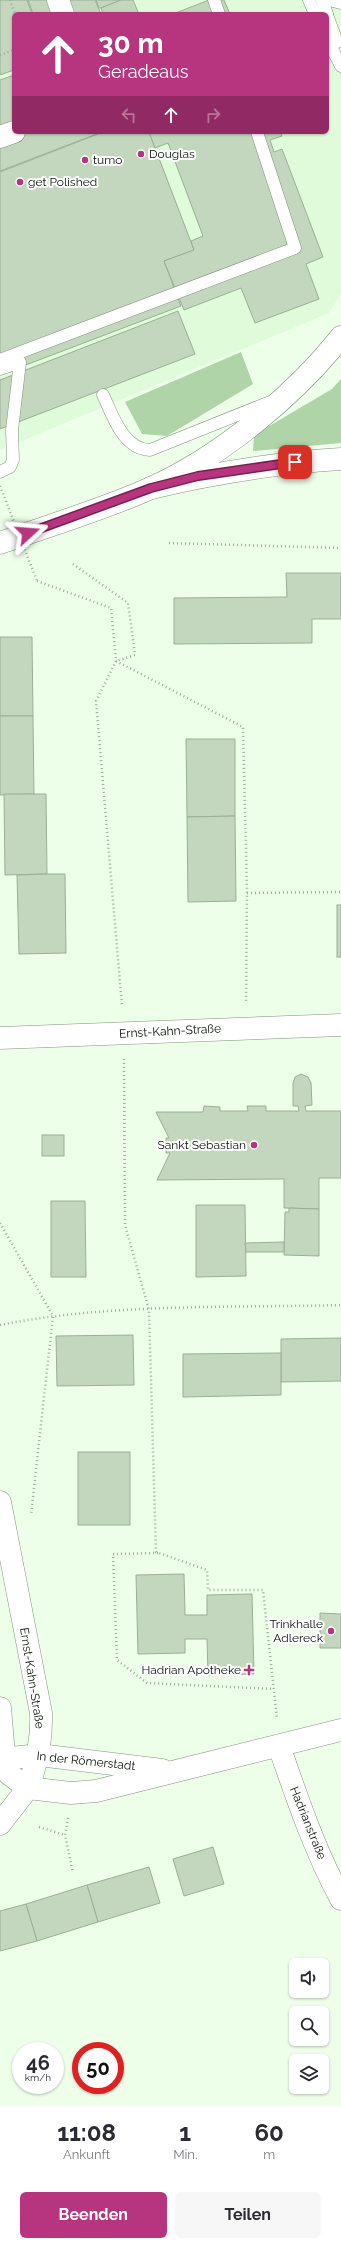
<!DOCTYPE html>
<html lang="de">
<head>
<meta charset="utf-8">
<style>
  :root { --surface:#fff; --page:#f7f7f7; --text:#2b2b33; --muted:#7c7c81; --accent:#b6357e }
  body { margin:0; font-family:Raleway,sans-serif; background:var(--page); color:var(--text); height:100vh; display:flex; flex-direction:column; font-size:15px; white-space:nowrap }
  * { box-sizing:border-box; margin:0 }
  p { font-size:13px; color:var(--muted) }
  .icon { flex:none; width:22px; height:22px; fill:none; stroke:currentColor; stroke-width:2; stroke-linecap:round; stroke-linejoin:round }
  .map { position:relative; height:2106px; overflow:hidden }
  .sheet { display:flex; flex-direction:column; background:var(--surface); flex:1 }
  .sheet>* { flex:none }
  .banner { position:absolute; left:12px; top:12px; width:317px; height:122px; border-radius:6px; box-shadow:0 1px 3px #0004; background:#b6357e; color:#fff; overflow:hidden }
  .fabs { position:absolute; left:289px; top:1958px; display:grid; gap:8px }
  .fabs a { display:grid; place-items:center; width:40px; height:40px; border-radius:6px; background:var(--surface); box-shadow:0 1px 3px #0004; font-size:20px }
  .speed { position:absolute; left:12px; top:2042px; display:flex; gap:8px; font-size:20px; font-weight:700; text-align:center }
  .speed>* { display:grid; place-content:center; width:52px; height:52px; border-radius:50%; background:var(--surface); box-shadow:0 1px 3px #0004; line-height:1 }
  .speed small { font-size:10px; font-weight:400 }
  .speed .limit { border:6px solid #d22; background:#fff; color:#111 }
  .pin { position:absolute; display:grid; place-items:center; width:34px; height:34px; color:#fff; margin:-17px; border-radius:8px; box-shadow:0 2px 6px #0006 }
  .me { position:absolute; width:44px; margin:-22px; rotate:71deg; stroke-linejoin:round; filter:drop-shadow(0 0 3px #0008) }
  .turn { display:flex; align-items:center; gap:14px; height:84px; padding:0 20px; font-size:18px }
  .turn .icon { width:52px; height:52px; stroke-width:2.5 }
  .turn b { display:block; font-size:28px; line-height:34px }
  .lanes { display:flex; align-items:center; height:38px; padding:0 20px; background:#0003; justify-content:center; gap:20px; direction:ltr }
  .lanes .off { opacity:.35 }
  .eta { display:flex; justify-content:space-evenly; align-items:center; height:68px; text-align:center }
  .eta b { font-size:24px; font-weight:700; line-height:28px }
  .button { display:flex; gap:8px; margin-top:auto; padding:8px 20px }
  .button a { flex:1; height:46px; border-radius:6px; background:var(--accent); color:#fff; font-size:16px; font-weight:700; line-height:46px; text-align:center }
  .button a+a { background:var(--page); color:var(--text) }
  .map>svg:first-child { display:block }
  .built { fill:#dffbd9; fill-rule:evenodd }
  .green { fill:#afd4a7 }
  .building { fill:#c2d7bd; stroke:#9aaf95 }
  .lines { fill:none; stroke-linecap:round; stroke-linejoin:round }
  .lane-casing { stroke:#80947b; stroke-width:13 }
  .street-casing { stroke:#80947b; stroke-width:23 }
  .secondary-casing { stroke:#80947b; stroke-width:23 }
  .highway-casing { stroke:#80947b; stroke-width:23 }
  .path { stroke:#9dac9b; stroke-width:2.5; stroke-dasharray:1 3; stroke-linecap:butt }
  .lane { stroke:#fff; stroke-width:12 }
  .street { stroke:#fff; stroke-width:22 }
  .secondary { stroke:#fff; stroke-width:22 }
  .highway { stroke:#fff; stroke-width:22 }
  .path-bridge { stroke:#9dac9b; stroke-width:2.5; stroke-dasharray:1 3; stroke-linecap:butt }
  .route-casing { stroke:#762252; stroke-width:10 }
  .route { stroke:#b6357e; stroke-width:7 }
  .poi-dot { fill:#b6357e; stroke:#fff; stroke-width:1.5 }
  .labels { text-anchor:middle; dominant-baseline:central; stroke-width:4; stroke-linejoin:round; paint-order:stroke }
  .poi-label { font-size:12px; fill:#0a1209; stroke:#fff; text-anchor:start }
  .street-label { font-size:12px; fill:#0a1209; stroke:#fff }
</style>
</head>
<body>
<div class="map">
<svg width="341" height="2106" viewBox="0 0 341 2106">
  <rect width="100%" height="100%" fill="#edffe9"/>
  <!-- built -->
  <path class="built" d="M0,0H341V294L329,313L0,450ZM14,14H327V132H14Z"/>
  <!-- green -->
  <g class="green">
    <polygon points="241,352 253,384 167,436 142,434 125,402"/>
    <polygon points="341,379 341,443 253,451 254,435 332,389"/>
  </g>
  <!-- building -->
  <g class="building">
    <polygon points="0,0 27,0 32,14 14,14 14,70 0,75"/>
    <polygon points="28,0 95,0 101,14 33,14"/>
    <polygon points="96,0 121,0 101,8 99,8"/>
    <polygon points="121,0 133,0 139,14 103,14 101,8"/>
    <polygon points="209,0 224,0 230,14 173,14"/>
    <polygon points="14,75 14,132 102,132 0,171 0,80"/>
    <polygon points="103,132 149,132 194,250 164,261 181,306 2,374 0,368 0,172"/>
    <polygon points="149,132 280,132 282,136 270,140 274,152 282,149 323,257 306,264 319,299 255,323 241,288 184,310 164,261 194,250 191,241 203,236 168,143 155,148"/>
    <polygon points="178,311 195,354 0,429 0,380"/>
    <polygon points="286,573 341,573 341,619 312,619 312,643 174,644 174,598 287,597"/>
    <polygon points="0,637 32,637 33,716 0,716"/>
    <polygon points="0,716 33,716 34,794 0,795"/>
    <polygon points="186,739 235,739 235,816 187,817"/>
    <polygon points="4,794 46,794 47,874 5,875"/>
    <polygon points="235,816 236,901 188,902 187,817"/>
    <polygon points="47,874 65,874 66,953 19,954 17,875"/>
    <rect x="337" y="905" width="4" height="52"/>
    <polygon points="301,1074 308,1077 311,1083 312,1105 305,1106 306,1111 341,1111 341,1178 319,1178 319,1209 284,1208 284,1179 157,1180 170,1153 166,1153 166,1138 169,1138 156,1112 203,1112 204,1106 220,1107 220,1111 248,1111 247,1106 266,1106 266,1111 299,1111 298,1106 293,1106 293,1083 295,1077"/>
    <rect x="42" y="1135" width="22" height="21"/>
    <polygon points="51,1201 85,1201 86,1277 51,1277"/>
    <polygon points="196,1205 245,1205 246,1276 196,1277"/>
    <polygon points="289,1208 319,1209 319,1256 284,1255 285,1212 289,1212"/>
    <polygon points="284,1242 284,1252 246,1252 245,1243"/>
    <polygon points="133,1335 134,1385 57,1386 56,1336"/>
    <polygon points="341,1338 341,1381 281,1382 281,1339"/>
    <polygon points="281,1353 281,1395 183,1397 183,1354"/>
    <rect x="78" y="1452" width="52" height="73"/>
    <polygon points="184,1574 185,1615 207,1615 207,1595 252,1594 254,1674 208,1675 207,1639 185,1639 185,1653 138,1654 136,1575"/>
    <polygon points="320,1613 341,1614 341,1648 320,1648"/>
    <polygon points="213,1847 224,1884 184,1896 173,1859"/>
    <polygon points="149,1867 160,1903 98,1922 87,1885"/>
    <polygon points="87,1885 98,1922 37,1941 26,1904"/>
    <polygon points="26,1904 37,1941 0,1951 0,1911"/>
  </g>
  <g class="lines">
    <defs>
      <g id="lane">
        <polyline points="214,0 219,14"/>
        <polyline points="309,0 315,14"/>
        <polyline points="322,0 327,14"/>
        <polyline points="329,0 341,3"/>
        <polyline points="327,15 337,42"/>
        <polyline points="327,39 341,66"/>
        <polyline points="0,360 295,248 257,132"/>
        <polyline points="0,369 20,362 12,430 13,460 10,467 0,472"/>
        <path d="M103,395C113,416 123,449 150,450L270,402"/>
      </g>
      <g id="street">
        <polyline points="58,0 63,14"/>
        <polyline points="0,137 14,132"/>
        <polyline points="0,1038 341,1025"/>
        <path d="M0,1502L41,1713C42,1740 37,1762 28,1788L9,1774L5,1766L0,1708"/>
        <path d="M279,1746C297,1798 315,1851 341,1899"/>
      </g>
      <g id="secondary">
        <path d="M0,543C50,525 102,510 151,488C220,457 294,396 341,337"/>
        <polyline points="0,1767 4,1762 11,1758 39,1755 162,1770"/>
        <polyline points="0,1824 28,1788 71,1793 96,1791 341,1730"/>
      </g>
      <path id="highway" d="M151,488C214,473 276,463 341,459"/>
    </defs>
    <!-- lane casing -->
    <use href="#lane" class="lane-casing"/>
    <!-- street casing -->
    <use href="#street" class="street-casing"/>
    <!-- secondary casing -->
    <use href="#secondary" class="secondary-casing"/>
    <!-- highway casing -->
    <use href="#highway" class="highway-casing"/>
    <!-- path -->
    <g class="path">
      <polyline points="10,0 15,14"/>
      <polyline points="0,55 14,50"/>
      <polyline points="169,543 341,548"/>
      <polyline points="73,564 128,603 135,655 116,661"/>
      <polyline points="37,581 111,608 116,661 96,701 122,1006"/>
      <polyline points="116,661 243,727 247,893 246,1003"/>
      <polyline points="247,893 341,892"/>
      <polyline points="124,1059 125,1225 149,1310 156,1552 207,1570 208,1590 263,1590 277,1719"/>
      <polyline points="0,1223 53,1316 31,1515"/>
      <path d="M0,1325C110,1303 229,1308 341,1305"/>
      <polyline points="158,1553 113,1554 117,1660 147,1683 274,1689"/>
      <polyline points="68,1818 65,1835 73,1873"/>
      <polyline points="39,1827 65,1835"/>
    </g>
    <!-- lane -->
    <use href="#lane" class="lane"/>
    <!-- street -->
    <use href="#street" class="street"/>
    <!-- secondary -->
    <use href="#secondary" class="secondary"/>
    <!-- highway -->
    <use href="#highway" class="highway"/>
    <!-- path-bridge -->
    <polyline class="path-bridge" points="0,486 37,581"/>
  </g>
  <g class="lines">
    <defs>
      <polyline id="route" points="28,533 151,488 198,476 295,462"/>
    </defs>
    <!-- route casing -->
    <use href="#route" class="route-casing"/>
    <!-- route -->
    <use href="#route" class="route"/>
  </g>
  <!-- markers -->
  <g class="poi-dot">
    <circle cx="141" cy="154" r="4"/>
    <circle cx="85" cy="160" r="4"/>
    <circle cx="20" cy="182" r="4"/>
    <circle cx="254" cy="1145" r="4"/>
    <circle cx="331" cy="1631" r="4"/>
    <path d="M247 1664h4v4h4v4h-4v4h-4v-4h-4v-4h4z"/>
  </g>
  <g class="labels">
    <!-- poi labels -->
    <g class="poi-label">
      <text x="149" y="154">Douglas</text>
      <text x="93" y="160">tumo</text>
      <text x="28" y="182">get Polished</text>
      <text x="246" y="1145" text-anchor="end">Sankt Sebastian</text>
      <text x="323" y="1624" text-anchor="end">Trinkhalle<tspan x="323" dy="14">Adlereck</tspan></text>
      <text x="241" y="1670" text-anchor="end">Hadrian Apotheke</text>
    </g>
    <!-- street labels -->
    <g class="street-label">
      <text transform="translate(170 1031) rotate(-3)">Ernst-Kahn-Straße</text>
      <text transform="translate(32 1678) rotate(81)">Ernst-Kahn-Straße</text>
      <text transform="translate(86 1761) rotate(6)">In der Römerstadt</text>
      <text transform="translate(308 1823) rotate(68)">Hadrianstraße</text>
    </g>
  </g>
</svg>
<div class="fabs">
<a><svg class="icon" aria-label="sound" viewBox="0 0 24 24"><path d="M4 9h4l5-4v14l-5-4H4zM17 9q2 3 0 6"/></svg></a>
<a><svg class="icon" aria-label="search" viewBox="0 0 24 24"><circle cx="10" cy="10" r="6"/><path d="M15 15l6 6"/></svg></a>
<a><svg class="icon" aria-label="layers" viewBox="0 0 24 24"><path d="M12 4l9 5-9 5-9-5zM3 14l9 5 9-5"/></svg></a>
</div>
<div class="speed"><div>46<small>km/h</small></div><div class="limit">50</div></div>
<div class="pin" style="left:295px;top:462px;background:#d93025"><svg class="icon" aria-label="arrive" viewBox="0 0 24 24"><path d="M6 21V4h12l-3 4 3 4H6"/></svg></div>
<svg class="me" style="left:28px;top:533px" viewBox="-20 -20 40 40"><path d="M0-17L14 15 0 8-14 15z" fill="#b6357e" stroke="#fff" stroke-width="4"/></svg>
<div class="banner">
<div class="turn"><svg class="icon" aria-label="ahead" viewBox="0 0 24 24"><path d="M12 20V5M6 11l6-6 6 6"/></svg><div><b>30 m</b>Geradeaus</div></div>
<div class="lanes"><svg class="icon off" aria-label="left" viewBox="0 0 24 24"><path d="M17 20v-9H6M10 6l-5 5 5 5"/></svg><svg class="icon" aria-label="ahead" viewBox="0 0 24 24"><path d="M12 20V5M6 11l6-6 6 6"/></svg><svg class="icon off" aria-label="right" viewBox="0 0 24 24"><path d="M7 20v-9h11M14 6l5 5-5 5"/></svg></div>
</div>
</div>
<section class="sheet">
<div class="eta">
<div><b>11:08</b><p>Ankunft</p></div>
<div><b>1</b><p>Min.</p></div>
<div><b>60</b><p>m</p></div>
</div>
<div class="button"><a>Beenden</a><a>Teilen</a></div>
</section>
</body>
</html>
